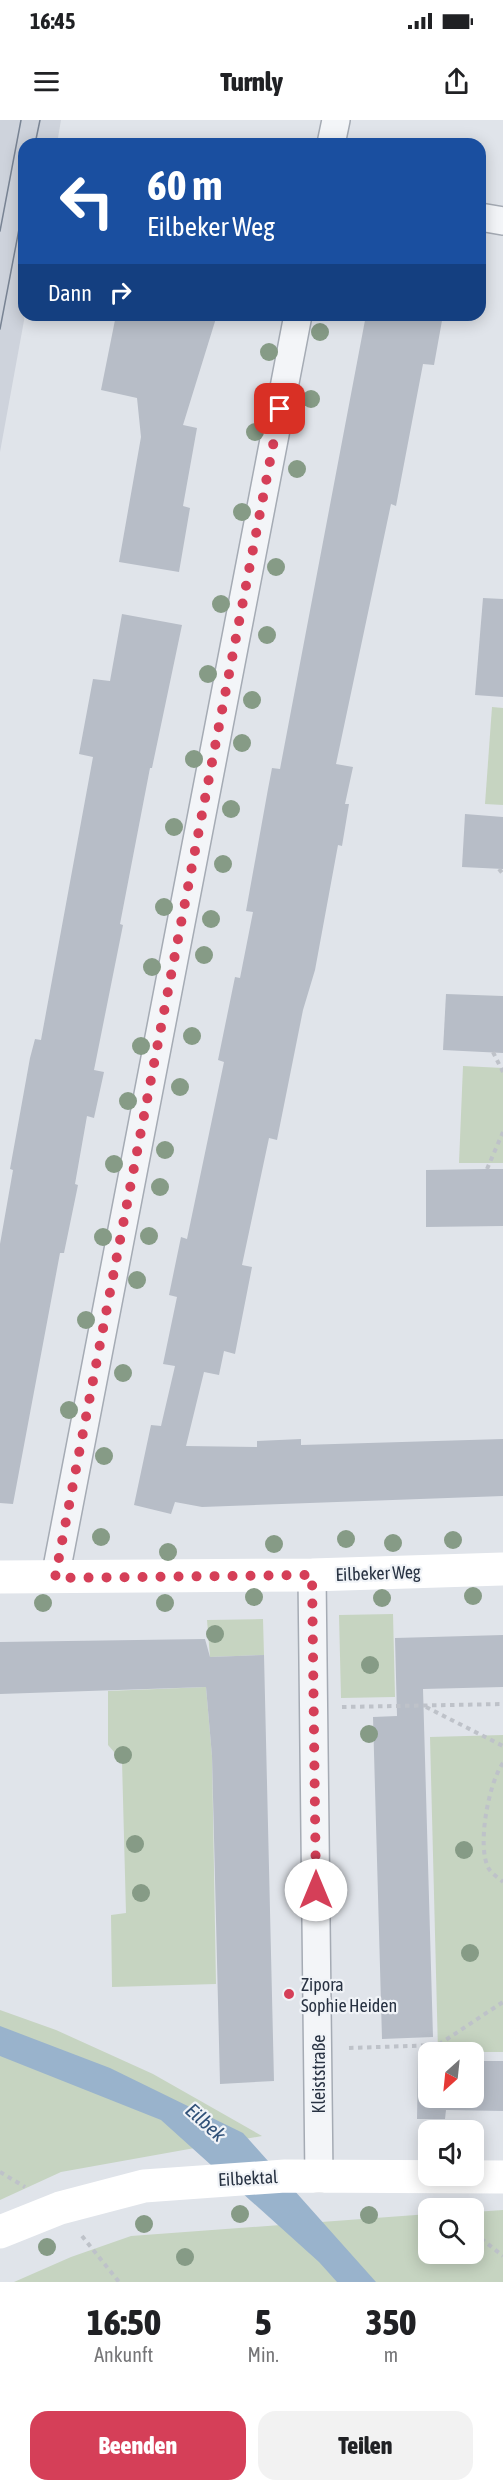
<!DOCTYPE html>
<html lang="de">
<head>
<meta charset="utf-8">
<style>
  :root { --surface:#fff; --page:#f2f2f2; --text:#202124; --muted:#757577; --accent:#d53f58 }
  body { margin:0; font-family:"Asap Condensed",sans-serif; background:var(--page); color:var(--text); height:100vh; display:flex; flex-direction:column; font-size:22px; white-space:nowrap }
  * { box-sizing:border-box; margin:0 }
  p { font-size:20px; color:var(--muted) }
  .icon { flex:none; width:33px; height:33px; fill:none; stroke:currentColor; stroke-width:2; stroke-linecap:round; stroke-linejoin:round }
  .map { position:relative; height:2162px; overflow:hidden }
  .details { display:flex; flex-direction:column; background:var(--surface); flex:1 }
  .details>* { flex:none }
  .hud { position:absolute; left:18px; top:18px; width:468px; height:183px; border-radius:18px; box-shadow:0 3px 15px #0003; background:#1a4fa0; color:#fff; overflow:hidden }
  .needle { width:39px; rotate:207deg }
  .buttons { position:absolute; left:418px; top:1922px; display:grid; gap:12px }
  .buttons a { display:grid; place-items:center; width:66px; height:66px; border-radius:12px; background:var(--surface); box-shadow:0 3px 15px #0003; font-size:30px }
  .pin { position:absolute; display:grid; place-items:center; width:51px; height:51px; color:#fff; margin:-26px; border-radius:12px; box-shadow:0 3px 9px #0006 }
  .me { position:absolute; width:66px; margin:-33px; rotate:0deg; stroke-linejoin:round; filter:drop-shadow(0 0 4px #0008) }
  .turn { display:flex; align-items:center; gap:21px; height:126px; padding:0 30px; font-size:27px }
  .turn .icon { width:78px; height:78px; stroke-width:2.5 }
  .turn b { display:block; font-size:42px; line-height:51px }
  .then { display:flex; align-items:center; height:57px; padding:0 30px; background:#0003; gap:12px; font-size:22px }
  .eta { display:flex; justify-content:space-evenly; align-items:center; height:102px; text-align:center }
  .eta b { font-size:36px; font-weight:800; line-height:42px }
  .button { display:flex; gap:12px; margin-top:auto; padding:12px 30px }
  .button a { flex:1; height:69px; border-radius:18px; background:var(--accent); color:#fff; font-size:24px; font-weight:800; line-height:69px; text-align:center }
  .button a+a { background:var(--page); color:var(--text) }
  .status { display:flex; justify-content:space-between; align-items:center; height:42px; padding:0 30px; background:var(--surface); direction:ltr }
  .status svg { height:16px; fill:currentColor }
  header { display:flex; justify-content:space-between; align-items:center; height:78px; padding:0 30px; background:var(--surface); font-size:27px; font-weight:800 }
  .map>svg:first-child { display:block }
  .built { fill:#ced3dc }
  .green { fill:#c6d4c1 }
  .water { fill:#99b3cc }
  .building { fill:#b7bdc7 }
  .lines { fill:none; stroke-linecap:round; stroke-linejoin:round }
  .street-casing { stroke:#a5abb4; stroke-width:30 }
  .path { stroke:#bec2c9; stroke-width:4; stroke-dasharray:4.5 4.5; stroke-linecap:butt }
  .street { stroke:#f3f5f8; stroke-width:27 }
  .secondary { stroke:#fff; stroke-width:33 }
  .tram { stroke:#798494; stroke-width:1.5 }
  .tree { fill:#869b86 }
  .route { stroke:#d53f58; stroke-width:10; stroke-dasharray:0 18 }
  .poi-dot { fill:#d53f58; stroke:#f0f3f7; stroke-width:2 }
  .labels { text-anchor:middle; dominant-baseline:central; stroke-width:4.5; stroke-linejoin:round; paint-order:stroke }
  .street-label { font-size:18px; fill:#283242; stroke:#f0f3f7 }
  .poi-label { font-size:18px; fill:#283242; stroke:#f0f3f7; text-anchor:start }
  .water-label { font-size:20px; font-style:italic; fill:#305178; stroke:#f0f3f7 }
</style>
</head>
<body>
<div class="status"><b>16:45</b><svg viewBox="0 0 49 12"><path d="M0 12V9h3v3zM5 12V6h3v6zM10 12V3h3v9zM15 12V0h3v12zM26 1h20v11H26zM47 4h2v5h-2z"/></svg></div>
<header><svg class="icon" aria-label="menu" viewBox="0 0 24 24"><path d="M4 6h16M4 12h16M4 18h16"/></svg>Turnly<svg class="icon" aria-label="share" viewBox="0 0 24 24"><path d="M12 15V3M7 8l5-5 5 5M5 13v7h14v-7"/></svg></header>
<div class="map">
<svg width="503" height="2162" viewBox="0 0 503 2162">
  <rect width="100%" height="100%" fill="#e0e4ea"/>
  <!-- built -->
  <polygon class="built" points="0,0 61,0 57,24 24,24 25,195 0,332"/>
  <!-- green -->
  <g class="green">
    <polygon points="492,587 503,588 503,685 485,684"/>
    <polygon points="463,946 503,948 503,1043 459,1043"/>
    <polygon points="393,1494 395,1577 341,1578 339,1495"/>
    <polygon points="263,1499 264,1535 210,1537 207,1500"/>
    <polygon points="206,1567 212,1636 216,1864 112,1867 111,1795 126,1793 122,1641 108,1625 108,1571"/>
    <polygon points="503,1615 503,1932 438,1932 430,1617"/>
    <polygon points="0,1890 56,1910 153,1954 262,2016 61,2052 0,2080"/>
    <polygon points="503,2090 503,2162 14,2162 71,2137 131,2116 429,2094 429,2133 474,2133 474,2092"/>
  </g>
  <!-- water -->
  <polygon class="water" points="0,1906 110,1948 243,2013 376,2162 337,2162 319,2142 161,2000 0,1936"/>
  <!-- building -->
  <g class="building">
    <polygon points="116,195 217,195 183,305 197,308 183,386 190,388 179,452 119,442 141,317 137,278 101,270"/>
    <polygon points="366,195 443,195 434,245 423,244 396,386 391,384 336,644 353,647 345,684 349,684 342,726 338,725 315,850 303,890 277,1020 269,1018 242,1145 252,1147 235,1234 224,1231 219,1255 204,1252 186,1326 257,1327 257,1321 301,1319 301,1325 503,1319 503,1376 202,1387 175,1382 171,1394 134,1385 151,1305 161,1306 175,1246 163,1244 177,1177 169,1175 181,1117 187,1119 224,942 218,940 235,857 240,858 253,792 246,791 268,669 272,648 280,649"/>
    <polygon points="483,478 503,479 503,577 475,575"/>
    <polygon points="122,494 182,505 152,648 150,648 120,804 123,805 94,950 104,952 94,998 87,996 75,1064 78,1065 64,1133 60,1133 13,1384 0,1383 0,1124 13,1050 10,1049 30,938 35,919 41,920 93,637 79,634 93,559 110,561"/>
    <polygon points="465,694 503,697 503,749 462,747"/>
    <polygon points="446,874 503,876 503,933 443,930"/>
    <polygon points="487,1049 503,1049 503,1106 426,1107 426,1050"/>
    <polygon points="503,1515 503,1567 423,1569 433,1917 382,1919 373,1597 397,1596 395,1518"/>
    <polygon points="205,1519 210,1537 264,1535 274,1961 220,1964 212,1636 206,1567 0,1574 0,1522"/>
    <polygon points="418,1940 429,1940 429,1977 474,1977 474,1941 503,1941 503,1991 446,1990 445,1999 417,1999"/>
  </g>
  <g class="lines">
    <defs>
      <g id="street">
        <polyline points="331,24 336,0"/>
        <polyline points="480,97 503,101"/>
        <polyline points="312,1455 319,2058"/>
        <polyline points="55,1458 298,195"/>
      </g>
    </defs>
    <!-- street casing -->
    <use href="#street" class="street-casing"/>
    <!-- path -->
    <g class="path">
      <polyline points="499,749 503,754"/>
      <polyline points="493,932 503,952"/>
      <polyline points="487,1049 503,1012"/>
      <polyline points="342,1587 503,1584"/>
      <polyline points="426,1587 503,1626"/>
      <path d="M503,1643C489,1662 476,1727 489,1749C492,1754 499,1758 503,1762"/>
      <polyline points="349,1928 438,1925 503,1882"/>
      <polyline points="0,2052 25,2067"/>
      <polyline points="474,2113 503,2136"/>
      <polyline points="82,2116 119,2162"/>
    </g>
    <!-- street -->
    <use href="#street" class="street"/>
    <!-- secondary -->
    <g class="secondary">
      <polyline points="0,1457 312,1455 503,1449"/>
      <polyline points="0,2112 60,2088 144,2066 285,2056 503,2057"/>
    </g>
    <!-- tram -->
    <g class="tram">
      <polyline points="35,24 40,0"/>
      <polyline points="0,111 21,0"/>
      <polyline points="0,209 24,83"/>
    </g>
  </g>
  <!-- trees -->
  <g class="tree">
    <circle cx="320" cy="212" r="9"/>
    <circle cx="269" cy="232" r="9"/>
    <circle cx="311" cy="279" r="9"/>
    <circle cx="255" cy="312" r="9"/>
    <circle cx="297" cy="349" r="9"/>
    <circle cx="242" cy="392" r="9"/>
    <circle cx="276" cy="447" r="9"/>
    <circle cx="221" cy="484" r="9"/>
    <circle cx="267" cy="515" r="9"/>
    <circle cx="208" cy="554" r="9"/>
    <circle cx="252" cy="580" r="9"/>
    <circle cx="242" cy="623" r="9"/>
    <circle cx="194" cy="639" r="9"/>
    <circle cx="231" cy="689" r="9"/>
    <circle cx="174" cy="707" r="9"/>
    <circle cx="223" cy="744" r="9"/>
    <circle cx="164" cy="787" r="9"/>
    <circle cx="211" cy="799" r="9"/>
    <circle cx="204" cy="835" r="9"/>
    <circle cx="152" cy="847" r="9"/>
    <circle cx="192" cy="916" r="9"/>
    <circle cx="141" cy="926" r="9"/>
    <circle cx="180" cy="967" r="9"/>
    <circle cx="128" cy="981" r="9"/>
    <circle cx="165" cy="1030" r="9"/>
    <circle cx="114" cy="1044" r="9"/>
    <circle cx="160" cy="1067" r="9"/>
    <circle cx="149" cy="1116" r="9"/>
    <circle cx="103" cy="1117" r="9"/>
    <circle cx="137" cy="1160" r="9"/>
    <circle cx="86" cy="1200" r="9"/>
    <circle cx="123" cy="1253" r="9"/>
    <circle cx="69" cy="1290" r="9"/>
    <circle cx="104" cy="1336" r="9"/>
    <circle cx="101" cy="1417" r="9"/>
    <circle cx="346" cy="1419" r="9"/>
    <circle cx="453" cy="1420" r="9"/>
    <circle cx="393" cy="1423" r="9"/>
    <circle cx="274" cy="1424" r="9"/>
    <circle cx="168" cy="1432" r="9"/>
    <circle cx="473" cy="1476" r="9"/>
    <circle cx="254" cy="1477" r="9"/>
    <circle cx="382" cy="1478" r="9"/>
    <circle cx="43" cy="1483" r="9"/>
    <circle cx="165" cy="1483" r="9"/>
    <circle cx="215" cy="1514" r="9"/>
    <circle cx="370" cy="1545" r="9"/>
    <circle cx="369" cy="1614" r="9"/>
    <circle cx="123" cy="1635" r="9"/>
    <circle cx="135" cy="1724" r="9"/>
    <circle cx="464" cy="1730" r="9"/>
    <circle cx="141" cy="1773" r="9"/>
    <circle cx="470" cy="1833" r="9"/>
    <circle cx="240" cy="2094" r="9"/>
    <circle cx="369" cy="2095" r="9"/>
    <circle cx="144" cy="2104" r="9"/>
    <circle cx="47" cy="2127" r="9"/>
    <circle cx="185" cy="2137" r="9"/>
  </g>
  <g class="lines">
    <!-- route -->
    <polyline class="route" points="280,289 55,1458 312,1455 316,1770"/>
  </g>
  <!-- markers -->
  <circle class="poi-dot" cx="289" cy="1874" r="6"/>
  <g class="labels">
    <!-- street labels -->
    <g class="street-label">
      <text transform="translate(378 1453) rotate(-2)">Eilbeker Weg</text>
      <text transform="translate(318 1954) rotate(-90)">Kleiststraße</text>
      <text transform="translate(248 2058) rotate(-3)">Eilbektal</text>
    </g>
    <!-- poi labels -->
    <g class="poi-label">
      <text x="301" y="1864">Zipora<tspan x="301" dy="21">Sophie Heiden</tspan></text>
    </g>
    <!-- water labels -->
    <g class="water-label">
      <text transform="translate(206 2002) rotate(42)">Eilbek</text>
    </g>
  </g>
</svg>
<div class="buttons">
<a><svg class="needle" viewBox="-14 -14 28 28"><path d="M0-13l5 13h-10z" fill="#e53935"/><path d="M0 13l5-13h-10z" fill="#757577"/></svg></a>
<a><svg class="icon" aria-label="sound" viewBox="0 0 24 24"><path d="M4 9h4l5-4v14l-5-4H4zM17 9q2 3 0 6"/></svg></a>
<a><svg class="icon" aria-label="search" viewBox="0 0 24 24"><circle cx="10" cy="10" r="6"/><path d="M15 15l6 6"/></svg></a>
</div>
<div class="pin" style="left:280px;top:289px;background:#d93025"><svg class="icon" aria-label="arrive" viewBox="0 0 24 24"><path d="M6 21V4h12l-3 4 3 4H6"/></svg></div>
<svg class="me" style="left:316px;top:1770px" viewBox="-20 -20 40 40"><circle r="19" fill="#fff"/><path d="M0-13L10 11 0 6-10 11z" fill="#d53f58"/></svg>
<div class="hud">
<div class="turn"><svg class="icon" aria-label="left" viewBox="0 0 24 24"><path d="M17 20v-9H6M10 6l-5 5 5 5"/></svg><div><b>60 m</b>Eilbeker Weg</div></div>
<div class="then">Dann<svg class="icon" aria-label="right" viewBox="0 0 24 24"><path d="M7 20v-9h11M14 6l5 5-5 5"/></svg></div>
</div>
</div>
<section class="details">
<div class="eta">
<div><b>16:50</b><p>Ankunft</p></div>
<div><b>5</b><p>Min.</p></div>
<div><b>350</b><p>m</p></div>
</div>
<div class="button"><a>Beenden</a><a>Teilen</a></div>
</section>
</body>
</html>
